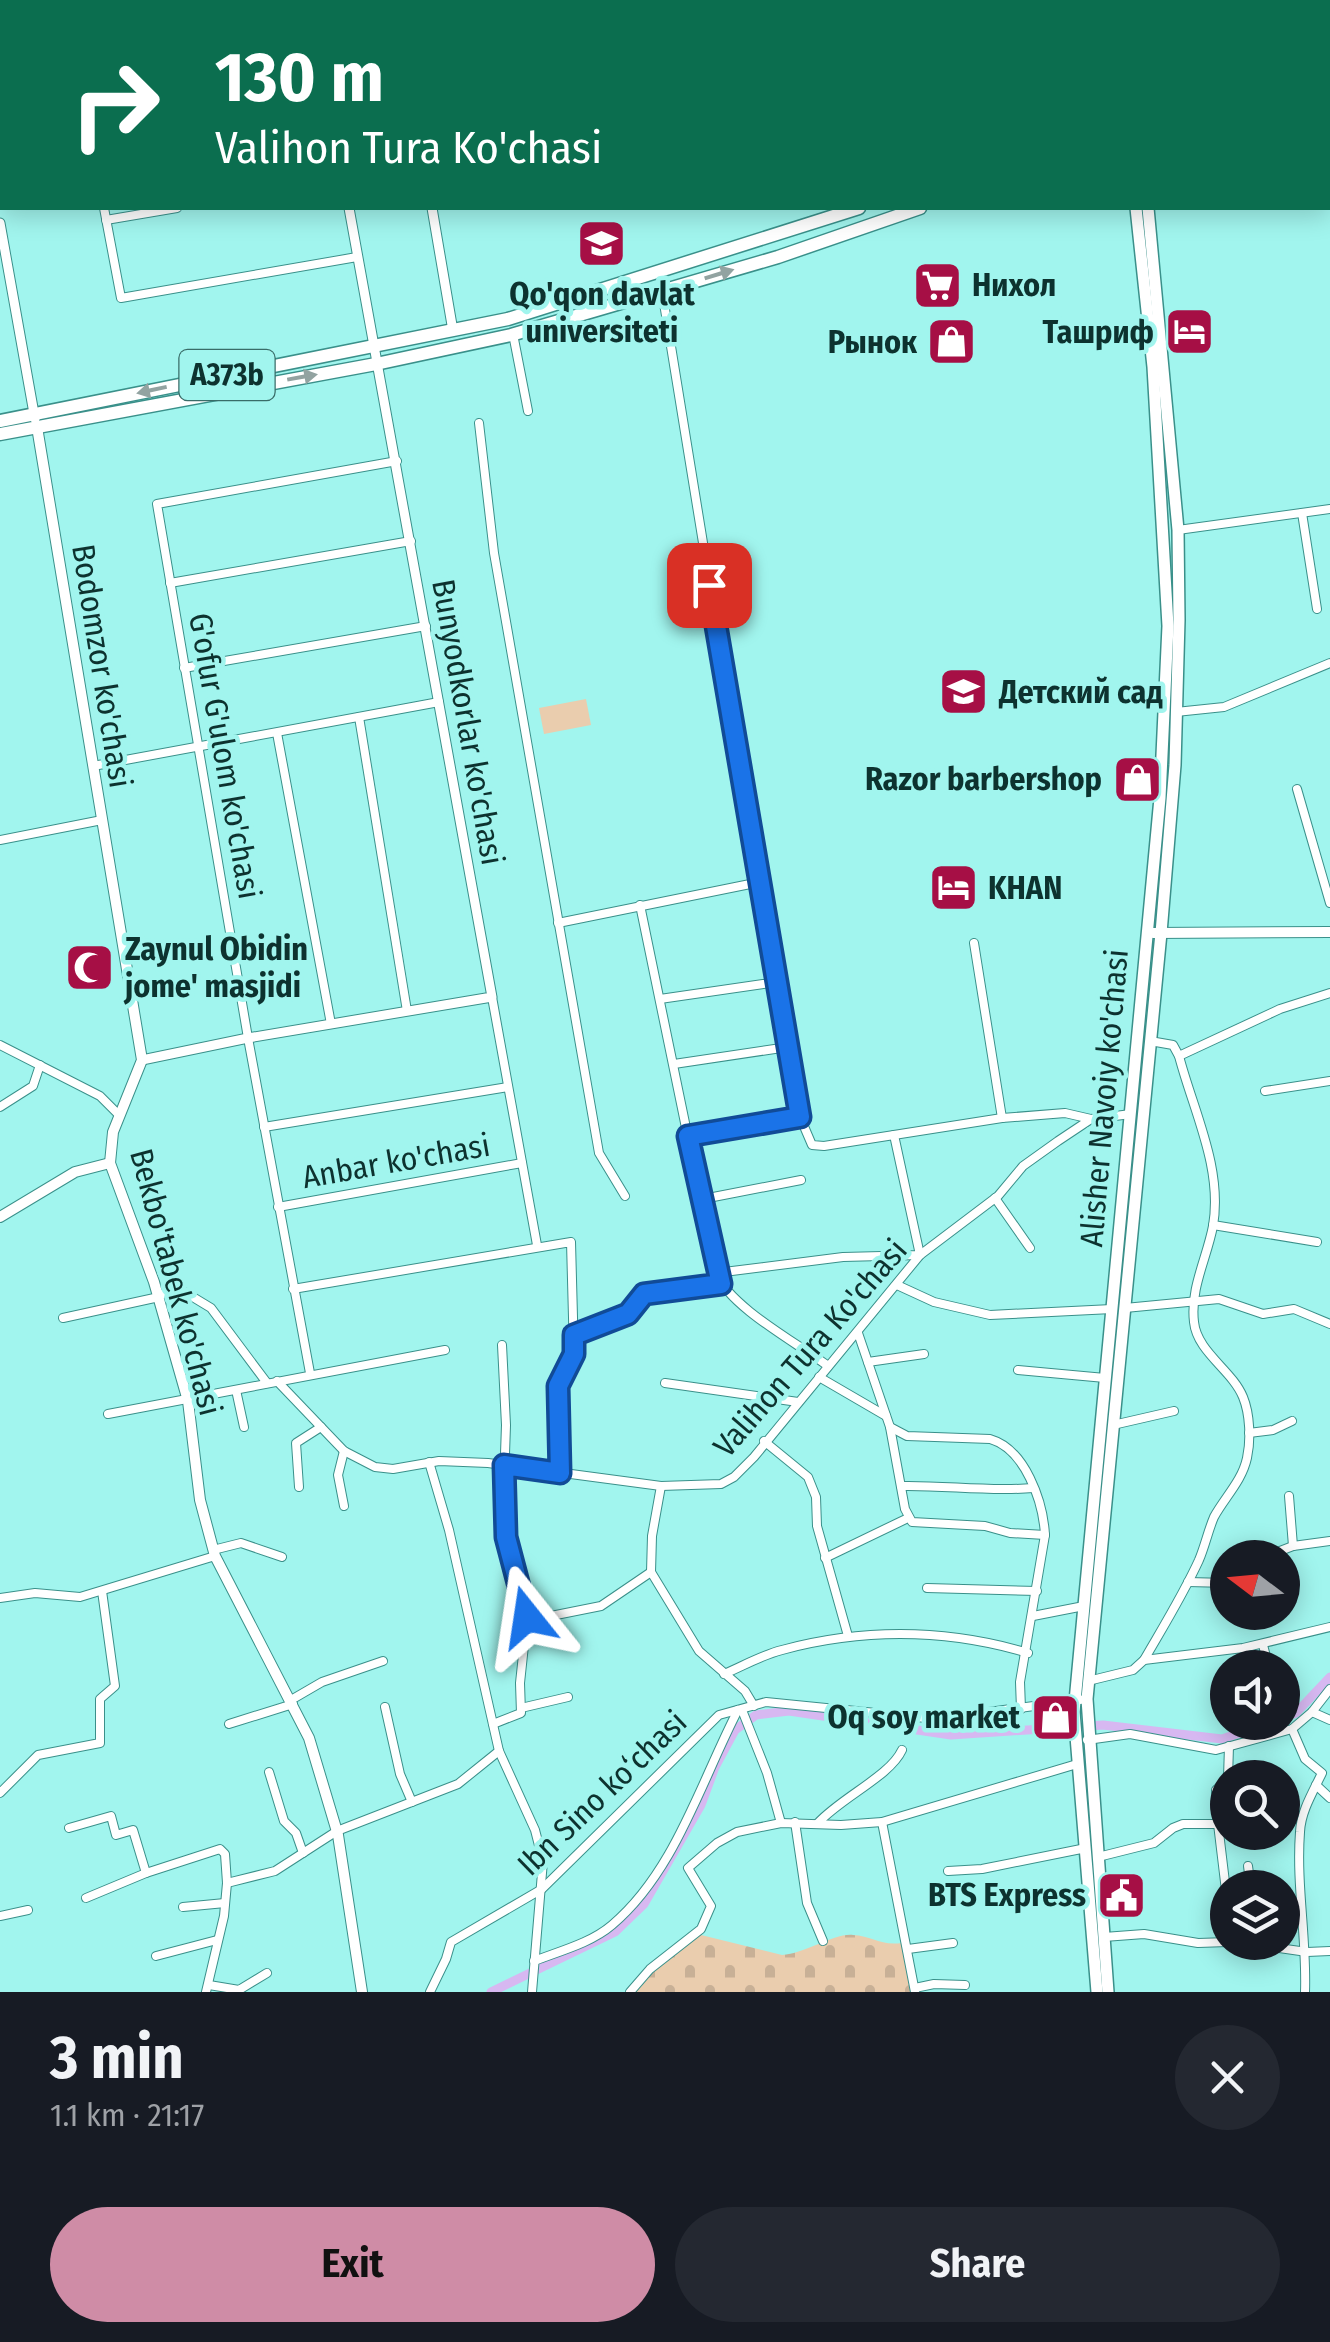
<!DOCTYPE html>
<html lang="en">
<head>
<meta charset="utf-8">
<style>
  :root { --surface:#171b24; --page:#242831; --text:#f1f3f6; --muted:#9ea1a6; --accent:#cf8ca6 }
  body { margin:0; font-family:"Fira Sans Condensed",sans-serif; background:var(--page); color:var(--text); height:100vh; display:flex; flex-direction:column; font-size:38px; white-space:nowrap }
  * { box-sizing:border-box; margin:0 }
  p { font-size:32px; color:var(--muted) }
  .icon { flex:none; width:55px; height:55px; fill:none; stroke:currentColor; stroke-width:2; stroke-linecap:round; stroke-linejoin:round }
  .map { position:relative; height:1992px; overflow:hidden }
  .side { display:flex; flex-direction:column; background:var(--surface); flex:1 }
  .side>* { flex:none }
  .hud { position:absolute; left:0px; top:0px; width:1330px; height:210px; box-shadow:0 5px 25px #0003; background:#0b6e4f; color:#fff; overflow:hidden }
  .needle { width:65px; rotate:286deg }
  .tools { position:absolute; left:1210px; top:1540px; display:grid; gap:20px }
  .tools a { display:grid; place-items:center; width:90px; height:90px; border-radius:50%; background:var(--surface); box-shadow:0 5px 25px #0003; font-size:50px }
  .pin { position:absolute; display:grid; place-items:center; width:85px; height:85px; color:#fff; margin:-42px; border-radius:20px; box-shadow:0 5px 15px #0006 }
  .me { position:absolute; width:110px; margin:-55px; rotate:345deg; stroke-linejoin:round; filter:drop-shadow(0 0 8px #0008) }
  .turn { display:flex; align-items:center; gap:35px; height:210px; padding:0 50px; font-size:45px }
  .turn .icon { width:130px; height:130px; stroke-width:2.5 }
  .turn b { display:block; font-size:70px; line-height:85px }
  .round { display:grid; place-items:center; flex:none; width:105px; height:105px; border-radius:52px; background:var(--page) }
  .headline { display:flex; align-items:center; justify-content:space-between; height:170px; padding:0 50px }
  h1 { font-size:60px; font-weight:700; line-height:75px }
  .action { display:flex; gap:20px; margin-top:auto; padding:20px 50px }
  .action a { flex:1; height:115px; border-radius:60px; background:var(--accent); color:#111; font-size:40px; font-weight:700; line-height:115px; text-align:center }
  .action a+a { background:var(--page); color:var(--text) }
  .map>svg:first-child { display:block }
  .cemetery { fill:url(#cemetery-stones) }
  .pitch { fill:#eacdae }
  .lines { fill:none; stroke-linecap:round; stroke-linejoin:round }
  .canal { stroke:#d7b8f1; stroke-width:9 }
  .minor-casing { stroke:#3a908a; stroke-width:10 }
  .tertiary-casing { stroke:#3a908a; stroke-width:11 }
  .secondary-casing { stroke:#3a908a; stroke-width:12 }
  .primary-casing { stroke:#3a908a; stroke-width:14 }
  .trunk-casing { stroke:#3a908a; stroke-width:15 }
  .minor { stroke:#fff; stroke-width:8 }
  .tertiary { stroke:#fff; stroke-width:9 }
  .secondary { stroke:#fff; stroke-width:10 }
  .primary { stroke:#fff; stroke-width:11 }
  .trunk { stroke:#fff; stroke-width:12 }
  .oneway { fill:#92a3a1 }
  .route-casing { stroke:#114b97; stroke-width:25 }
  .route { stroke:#1a73e8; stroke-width:18 }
  .labels { text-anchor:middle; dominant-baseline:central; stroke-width:9; stroke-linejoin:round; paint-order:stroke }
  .shield { fill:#a1f5ee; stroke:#396c68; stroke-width:2.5 }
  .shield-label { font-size:30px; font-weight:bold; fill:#0d322f }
  .poi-label { font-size:32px; font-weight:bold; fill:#0d322f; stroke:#a1f5ee; text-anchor:end }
  .street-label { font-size:32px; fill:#0d322f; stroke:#a1f5ee }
</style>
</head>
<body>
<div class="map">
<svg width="1330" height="1992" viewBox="0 0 1330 1992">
  <defs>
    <pattern id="cemetery-stones" width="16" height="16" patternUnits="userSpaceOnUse" patternTransform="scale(2.5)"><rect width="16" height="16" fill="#eacdae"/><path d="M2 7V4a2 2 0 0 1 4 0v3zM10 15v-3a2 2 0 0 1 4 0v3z" fill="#c8b096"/></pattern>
  </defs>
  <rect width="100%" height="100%" fill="#a1f5ee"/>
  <!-- cemetery -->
  <path class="cemetery" d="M697,1934L782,1955C805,1954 834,1933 853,1935C872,1936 880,1946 902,1943L911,1992H630L662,1960Z"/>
  <!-- pitch -->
  <polygon class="pitch" points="586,699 591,725 544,734 539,708"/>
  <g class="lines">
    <!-- canal -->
    <g class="canal">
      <polyline points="1282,1718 1296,1713 1330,1677"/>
      <polyline points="491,1992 615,1932 644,1904 701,1805 715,1767 735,1730 756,1715 789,1711 951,1735 1103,1725 1222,1739 1272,1722"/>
    </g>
    <defs>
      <g id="minor">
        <polyline points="66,0 67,2"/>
        <polyline points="151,0 151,2"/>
        <polyline points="233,0 234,2"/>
        <polyline points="480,0 481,2"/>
        <polyline points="0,69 2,69"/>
        <polyline points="104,208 121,298 357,257"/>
        <polyline points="106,220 177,208"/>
        <polyline points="662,291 746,807 800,1117 812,1145 824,1146 1002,1118 1065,1113 1091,1119"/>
        <polyline points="513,334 528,411"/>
        <polyline points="479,423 494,553 599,1153 625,1196"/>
        <polyline points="1302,513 1317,609"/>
        <polyline points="1178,530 1330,509"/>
        <polyline points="170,583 411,541"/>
        <polyline points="184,668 426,626"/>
        <polyline points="1176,712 1224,707 1330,663"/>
        <polyline points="359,717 407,1011"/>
        <polyline points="277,733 331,1024"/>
        <polyline points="93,766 439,702"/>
        <polyline points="1297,789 1330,903"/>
        <polyline points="0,840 102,820"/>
        <path d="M640,905L716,1273C730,1307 797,1343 828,1366"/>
        <polyline points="558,923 760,882"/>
        <polyline points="974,943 1002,1118"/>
        <polyline points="492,997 537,1245"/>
        <polyline points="660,999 777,982"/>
        <polyline points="0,1045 100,1096 119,1115"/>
        <polyline points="1179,1056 1280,1009 1330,993"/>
        <polyline points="674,1064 788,1047"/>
        <polyline points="1265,1091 1330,1081"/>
        <polyline points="0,1107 33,1086 40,1065"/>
        <polyline points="264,1127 508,1087"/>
        <polyline points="688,1136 800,1117"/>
        <polyline points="995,1198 1030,1248"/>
        <polyline points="703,1199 801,1180"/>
        <polyline points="278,1207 522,1163"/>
        <polyline points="1213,1225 1317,1242"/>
        <polyline points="716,1273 843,1257 920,1255 894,1135"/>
        <polyline points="897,1285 934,1302 990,1315 1112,1309"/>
        <polyline points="293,1289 571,1242 574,1355 558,1386 560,1473"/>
        <polyline points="1125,1308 1219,1299 1263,1314 1294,1309 1330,1324"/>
        <polyline points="63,1318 159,1297 173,1285 211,1308 267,1383"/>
        <path d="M858,1333L890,1427L907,1436L990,1439C1025,1449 1043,1501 1045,1535L1020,1682L1021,1709"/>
        <polyline points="574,1335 628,1314 644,1294 721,1284"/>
        <polyline points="868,1362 924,1354"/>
        <polyline points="1018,1370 1105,1378"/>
        <polyline points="310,1373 248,1038 157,504 397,461"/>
        <polyline points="819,1377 886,1416"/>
        <polyline points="277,1381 344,1451 375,1467 393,1469 439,1461 488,1463 661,1486 721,1484 734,1477 754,1457 920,1255 998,1196 1023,1166 1058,1141 1091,1119 1131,1114"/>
        <polyline points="665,1383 798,1402"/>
        <polyline points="236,1390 244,1427"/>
        <polyline points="108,1414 445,1350"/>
        <polyline points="1113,1425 1174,1411"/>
        <polyline points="890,1427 905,1509 912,1522 985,1526 1010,1533 1045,1535"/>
        <polyline points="1249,1433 1273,1430 1292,1421"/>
        <polyline points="764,1441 808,1477 816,1497 817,1526 848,1636"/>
        <polyline points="429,1462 449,1530 499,1751 535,1830 543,1861 532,1992"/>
        <polyline points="661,1486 652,1536 651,1572 699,1651 745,1691 754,1706"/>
        <path d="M901,1486C945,1485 989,1492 1033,1488"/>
        <polyline points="299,1487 296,1443 321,1427"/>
        <polyline points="1289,1496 1293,1546"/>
        <polyline points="344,1506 338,1475 344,1451"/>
        <polyline points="213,1550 241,1543 282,1557"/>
        <polyline points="825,1558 908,1518"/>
        <polyline points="1262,1558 1293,1546 1330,1541"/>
        <polyline points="1188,1582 1228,1583"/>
        <polyline points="927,1588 1037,1591"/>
        <polyline points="0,1598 35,1593 80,1597 215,1556"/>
        <polyline points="1033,1616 1084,1606"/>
        <polyline points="526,1621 601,1606 651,1572"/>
        <polyline points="1263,1645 1269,1668"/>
        <path d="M1144,1660C1163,1627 1183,1595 1199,1560C1205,1546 1208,1531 1214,1517C1225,1497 1242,1481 1247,1458C1251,1440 1250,1414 1243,1397C1232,1370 1197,1352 1194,1322C1190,1288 1207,1258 1213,1226C1223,1168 1193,1110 1179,1056L1173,1045L1150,1041"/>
        <path d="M724,1674C743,1666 762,1655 782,1650C864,1628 947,1629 1028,1653"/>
        <polyline points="1088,1681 1133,1670 1144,1660 1243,1648 1330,1627"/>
        <polyline points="291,1700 322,1682 383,1661"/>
        <polyline points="1282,1705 1284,1710"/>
        <polyline points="385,1707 400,1774 412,1802"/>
        <polyline points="521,1708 568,1697"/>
        <polyline points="742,1710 767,1773 781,1823"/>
        <polyline points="1312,1712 1330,1720"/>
        <polyline points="229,1724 293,1704"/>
        <polyline points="493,1724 521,1713 520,1683 527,1617 503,1512 506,1425 502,1345"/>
        <path d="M1292,1729L1305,1759L1322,1773C1313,1792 1301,1811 1300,1832C1296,1885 1307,1939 1305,1992"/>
        <polyline points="1087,1740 1130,1734 1216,1750 1292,1729 1312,1712 1330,1689"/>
        <polyline points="269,1772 284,1821 296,1833 303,1853"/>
        <polyline points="1228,1778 1229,1746"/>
        <polyline points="1316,1785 1330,1798"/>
        <polyline points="0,1793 38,1755 100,1743 100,1699 115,1686 102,1591"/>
        <polyline points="795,1822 807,1903 823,1941"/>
        <polyline points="882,1822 915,1992"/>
        <path d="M818,1823C842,1797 890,1776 902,1750"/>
        <polyline points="1218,1824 1228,1907"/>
        <polyline points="69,1828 111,1816 116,1835 133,1830 146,1873 220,1849 225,1854 227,1883 224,1916 206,1992"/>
        <polyline points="1098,1857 1154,1843 1173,1828 1183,1824 1218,1824 1216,1790 1228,1779"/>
        <polyline points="1248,1866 1251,1888"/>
        <polyline points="948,1871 982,1869 1086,1848"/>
        <polyline points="227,1883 275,1871 337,1831 458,1784 499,1751"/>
        <polyline points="86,1898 146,1873"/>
        <polyline points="183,1907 225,1903"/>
        <polyline points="0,1916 28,1910"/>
        <polyline points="1104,1937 1144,1934 1198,1943 1228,1942"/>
        <polyline points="1236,1942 1307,1952 1330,1951"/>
        <polyline points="908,1949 953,1943"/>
        <polyline points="156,1956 217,1940"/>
        <path d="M534,1961C560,1951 591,1943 612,1925C675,1872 701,1781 738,1710"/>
        <polyline points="209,1985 239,1990 267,1973"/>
        <polyline points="915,1988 934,1984 965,1985"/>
        <polyline points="430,1992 446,1959 451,1942 542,1889 719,1715 766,1702 936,1719 1087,1699"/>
        <polyline points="630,1992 650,1969 701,1929 711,1906 688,1868 717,1843 737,1832 781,1823 841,1825 882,1822 1077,1764"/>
      </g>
      <g id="tertiary">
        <polyline points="313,0 314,2"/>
        <polyline points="397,0 398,2"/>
        <polyline points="1328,77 1330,76"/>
        <polyline points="432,208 453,331"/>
        <polyline points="0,223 35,419"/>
        <polyline points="142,1060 248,1038 492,997 349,208"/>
      </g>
      <g id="secondary">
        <polyline points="37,427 142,1060 113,1132 110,1163 154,1282 188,1401 200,1500 215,1556 309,1738 338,1835 362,1992"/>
        <polyline points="1153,933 1330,932"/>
        <polyline points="0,1217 75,1172 110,1163"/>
      </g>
      <g id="primary">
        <polyline points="1097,1992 1074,1712 1160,798 1168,626 1153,367 1136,208"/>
        <polyline points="1108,1992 1087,1699 1161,933 1175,765 1179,620 1178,530 1148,208"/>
      </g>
      <g id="trunk">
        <polyline points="1111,0 1112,2"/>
        <polyline points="1125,0 1125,2"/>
        <polyline points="0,421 508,319 859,208"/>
        <polyline points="0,434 376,364 511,335 778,257 920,208"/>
      </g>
    </defs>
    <!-- minor casing -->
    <use href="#minor" class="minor-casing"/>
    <!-- tertiary casing -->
    <use href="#tertiary" class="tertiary-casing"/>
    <!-- secondary casing -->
    <use href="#secondary" class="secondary-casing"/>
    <!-- primary casing -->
    <use href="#primary" class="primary-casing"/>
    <!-- trunk casing -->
    <use href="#trunk" class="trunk-casing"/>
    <!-- minor -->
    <use href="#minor" class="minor"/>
    <!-- tertiary -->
    <use href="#tertiary" class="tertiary"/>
    <!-- secondary -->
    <use href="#secondary" class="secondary"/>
    <!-- primary -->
    <use href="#primary" class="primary"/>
    <!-- trunk -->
    <use href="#trunk" class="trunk"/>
  </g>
  <!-- one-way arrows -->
  <defs><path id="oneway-solid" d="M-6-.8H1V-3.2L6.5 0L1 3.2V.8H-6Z" transform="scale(2.5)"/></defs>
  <g class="oneway">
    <use href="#oneway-solid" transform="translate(719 274) rotate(-17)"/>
    <use href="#oneway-solid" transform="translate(302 377) rotate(-10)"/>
    <use href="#oneway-solid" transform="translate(152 390) rotate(168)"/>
  </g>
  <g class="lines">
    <defs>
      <polyline id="route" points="527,1617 506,1537 504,1465 560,1473 558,1386 574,1354 574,1335 628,1314 644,1294 721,1284 688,1136 800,1117 709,585"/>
    </defs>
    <!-- route casing -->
    <use href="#route" class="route-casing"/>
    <!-- route -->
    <use href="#route" class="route"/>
  </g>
  <!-- icons -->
  <defs>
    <symbol id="university-square" viewBox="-11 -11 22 22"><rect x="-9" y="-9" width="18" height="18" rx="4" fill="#a60f45" stroke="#a1f5ee"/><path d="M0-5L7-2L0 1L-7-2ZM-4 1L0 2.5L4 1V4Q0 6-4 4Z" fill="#fff"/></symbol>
    <symbol id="supermarket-square" viewBox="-11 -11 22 22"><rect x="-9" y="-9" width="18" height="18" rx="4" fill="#a60f45" stroke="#a1f5ee"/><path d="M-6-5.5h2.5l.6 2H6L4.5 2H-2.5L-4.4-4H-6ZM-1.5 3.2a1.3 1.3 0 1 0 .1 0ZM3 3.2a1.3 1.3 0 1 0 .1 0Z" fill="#fff"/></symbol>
    <symbol id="hotel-square" viewBox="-11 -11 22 22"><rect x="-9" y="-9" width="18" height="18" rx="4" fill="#a60f45" stroke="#a1f5ee"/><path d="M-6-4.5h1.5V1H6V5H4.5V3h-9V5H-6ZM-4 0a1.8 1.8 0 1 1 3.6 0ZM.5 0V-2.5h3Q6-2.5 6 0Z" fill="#fff"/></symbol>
    <symbol id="shop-square" viewBox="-11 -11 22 22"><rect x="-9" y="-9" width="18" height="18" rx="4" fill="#a60f45" stroke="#a1f5ee"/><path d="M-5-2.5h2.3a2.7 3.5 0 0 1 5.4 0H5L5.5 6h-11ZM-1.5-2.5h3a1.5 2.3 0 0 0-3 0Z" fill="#fff"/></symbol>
    <symbol id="school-square" viewBox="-11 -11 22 22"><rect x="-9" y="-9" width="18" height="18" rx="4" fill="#a60f45" stroke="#a1f5ee"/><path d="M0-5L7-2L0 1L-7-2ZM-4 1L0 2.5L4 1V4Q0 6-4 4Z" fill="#fff"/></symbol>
    <symbol id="mosque-square" viewBox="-11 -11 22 22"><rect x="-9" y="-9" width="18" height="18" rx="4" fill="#a60f45" stroke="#a1f5ee"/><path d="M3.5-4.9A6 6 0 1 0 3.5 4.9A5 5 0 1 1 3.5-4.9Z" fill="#fff"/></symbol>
    <symbol id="civic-square" viewBox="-11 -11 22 22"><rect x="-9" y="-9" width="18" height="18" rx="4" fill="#a60f45" stroke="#a1f5ee"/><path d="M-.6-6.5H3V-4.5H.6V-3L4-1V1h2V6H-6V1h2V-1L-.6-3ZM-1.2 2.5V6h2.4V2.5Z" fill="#fff"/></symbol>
  </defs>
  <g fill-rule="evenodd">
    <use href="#university-square" x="574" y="216" width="55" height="55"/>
    <use href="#supermarket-square" x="910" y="258" width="55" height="55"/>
    <use href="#hotel-square" x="1162" y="304" width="55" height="55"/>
    <use href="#shop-square" x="924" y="314" width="55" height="55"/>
    <use href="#school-square" x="936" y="664" width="55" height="55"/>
    <use href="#shop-square" x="1110" y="752" width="55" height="55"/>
    <use href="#hotel-square" x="926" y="860" width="55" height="55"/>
    <use href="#mosque-square" x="62" y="940" width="55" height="55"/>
    <use href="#shop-square" x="1028" y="1690" width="55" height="55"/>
    <use href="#civic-square" x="1094" y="1868" width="55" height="55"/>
  </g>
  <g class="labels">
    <!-- shield labels -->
    <rect class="shield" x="179.5" y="350" width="95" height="50" rx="8"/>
    <g class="shield-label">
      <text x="227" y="375">A373b</text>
    </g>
    <!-- poi labels -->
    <g class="poi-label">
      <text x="972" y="285" text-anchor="start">Нихол</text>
      <text x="602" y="294" text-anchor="middle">Qo'qon davlat<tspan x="602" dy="37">universiteti</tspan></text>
      <text x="1154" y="332">Ташриф</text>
      <text x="917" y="342">Рынок</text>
      <text x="999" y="692" text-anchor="start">Детский сад</text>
      <text x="1102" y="779">Razor barbershop</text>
      <text x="988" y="888" text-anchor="start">KHAN</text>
      <text x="125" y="949" text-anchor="start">Zaynul Obidin<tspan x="125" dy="37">jome' masjidi</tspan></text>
      <text x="1020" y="1717">Oq soy market</text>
      <text x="1086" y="1895">BTS Express</text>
    </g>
    <!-- street labels -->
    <g class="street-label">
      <text transform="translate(102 666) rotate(81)">Bodomzor ko'chasi</text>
      <text transform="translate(468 722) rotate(80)">Bunyodkorlar ko'chasi</text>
      <text transform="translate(225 756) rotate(80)">G'ofur G'ulom ko'chasi</text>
      <text transform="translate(1104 1098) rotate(-85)">Alisher Navoiy ko'chasi</text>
      <text transform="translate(396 1161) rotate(-10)">Anbar ko'chasi</text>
      <text transform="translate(176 1282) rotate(75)">Bekbo'tabek ko'chasi</text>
      <text transform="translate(810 1348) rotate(-49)">Valihon Tura Ko'chasi</text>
      <text transform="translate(602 1793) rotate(-44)">Ibn Sino ko‘chasi</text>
    </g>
  </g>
</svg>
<div class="tools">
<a><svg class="needle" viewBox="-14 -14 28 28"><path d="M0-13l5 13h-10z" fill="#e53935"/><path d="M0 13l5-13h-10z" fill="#9ea1a6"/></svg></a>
<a><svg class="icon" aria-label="sound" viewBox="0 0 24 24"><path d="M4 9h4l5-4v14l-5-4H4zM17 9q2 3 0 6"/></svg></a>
<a><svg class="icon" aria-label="search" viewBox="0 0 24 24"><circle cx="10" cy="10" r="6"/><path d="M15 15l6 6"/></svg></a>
<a><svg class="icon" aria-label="layers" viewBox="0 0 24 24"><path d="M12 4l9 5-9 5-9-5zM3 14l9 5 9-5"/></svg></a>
</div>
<div class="pin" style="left:709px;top:585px;background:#d93025"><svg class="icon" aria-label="arrive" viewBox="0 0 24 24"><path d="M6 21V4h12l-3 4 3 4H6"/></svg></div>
<svg class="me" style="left:527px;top:1617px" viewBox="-20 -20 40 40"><path d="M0-17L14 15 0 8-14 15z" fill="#1a73e8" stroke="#fff" stroke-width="4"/></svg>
<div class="hud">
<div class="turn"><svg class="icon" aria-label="right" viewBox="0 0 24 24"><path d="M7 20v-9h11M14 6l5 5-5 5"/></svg><div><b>130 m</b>Valihon Tura Ko'chasi</div></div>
</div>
</div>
<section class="side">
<div class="headline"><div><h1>3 min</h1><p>1.1 km · 21:17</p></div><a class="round"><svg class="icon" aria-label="close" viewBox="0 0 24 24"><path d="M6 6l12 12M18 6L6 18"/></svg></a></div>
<div class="action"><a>Exit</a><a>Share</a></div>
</section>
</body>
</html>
